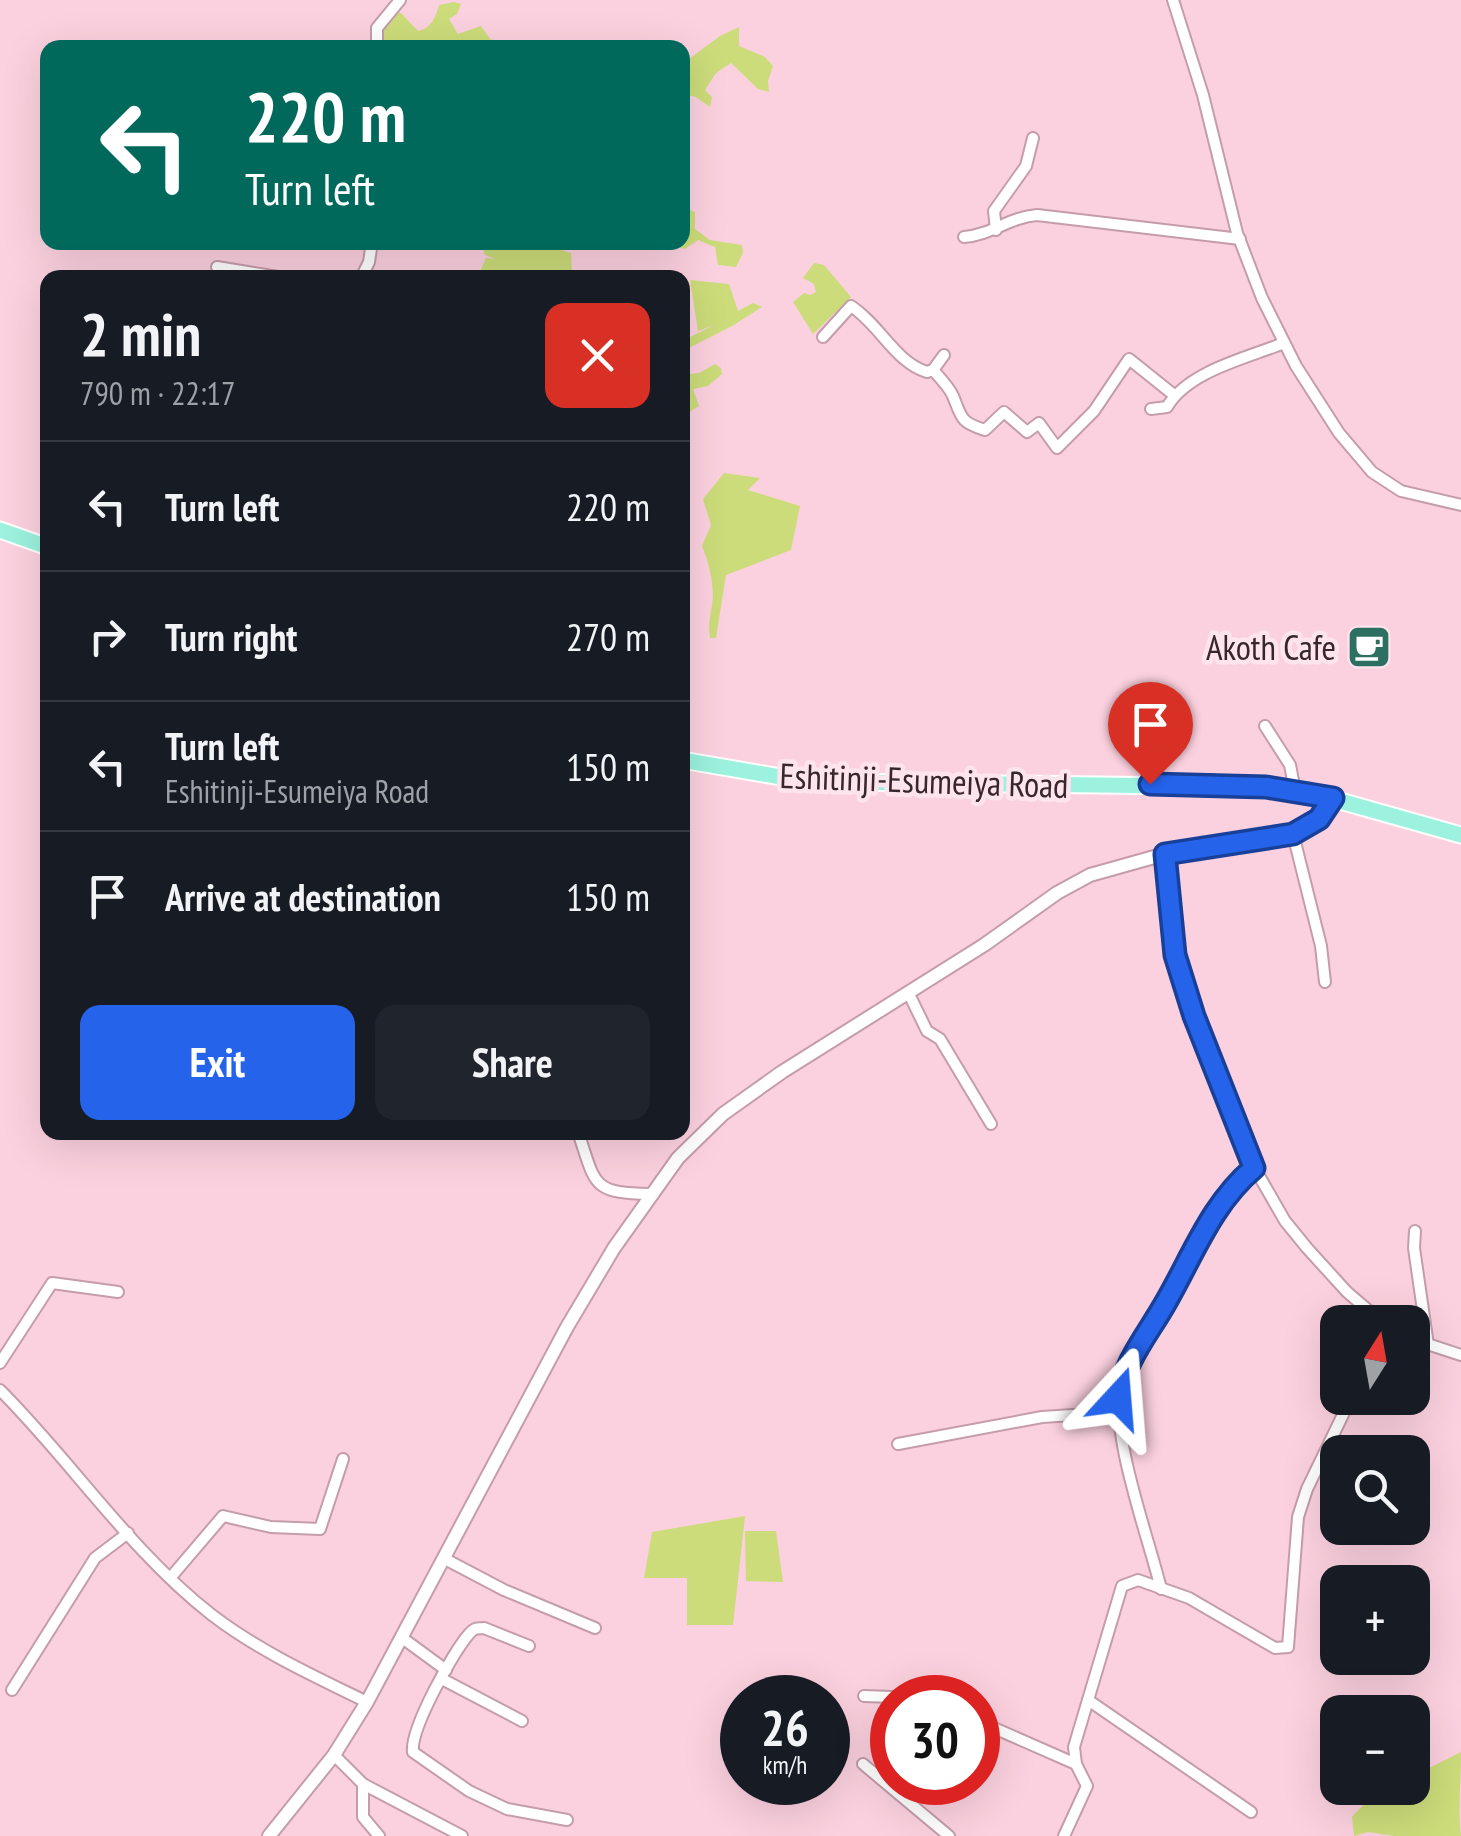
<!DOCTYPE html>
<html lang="en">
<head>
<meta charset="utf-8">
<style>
  :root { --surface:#171b24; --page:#20242c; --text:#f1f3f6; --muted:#9ea1a6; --line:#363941; --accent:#2563eb }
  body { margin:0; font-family:"PT Sans Narrow",sans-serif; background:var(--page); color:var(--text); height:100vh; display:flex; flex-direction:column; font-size:38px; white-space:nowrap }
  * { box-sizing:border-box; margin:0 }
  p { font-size:32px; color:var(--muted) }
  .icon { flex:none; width:55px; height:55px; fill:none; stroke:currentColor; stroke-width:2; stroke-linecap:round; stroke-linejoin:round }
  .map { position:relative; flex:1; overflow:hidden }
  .sheet { position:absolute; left:40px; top:270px; width:650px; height:870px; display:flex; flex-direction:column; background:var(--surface); border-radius:20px; box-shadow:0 10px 40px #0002 }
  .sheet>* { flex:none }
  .banner { position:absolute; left:40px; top:40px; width:650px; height:210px; border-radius:20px; box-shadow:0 10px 40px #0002; background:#00695c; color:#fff; overflow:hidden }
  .needle { width:65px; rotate:11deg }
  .tools { position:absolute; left:1320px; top:1305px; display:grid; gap:20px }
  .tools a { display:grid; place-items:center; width:110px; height:110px; border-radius:20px; background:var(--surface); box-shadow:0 10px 40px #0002; font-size:50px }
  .speed { position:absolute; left:720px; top:1675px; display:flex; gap:20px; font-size:50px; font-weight:700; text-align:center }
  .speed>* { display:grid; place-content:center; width:130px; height:130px; border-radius:50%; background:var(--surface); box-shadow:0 10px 40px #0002; line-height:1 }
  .speed small { font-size:25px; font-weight:400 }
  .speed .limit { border:15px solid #d22; background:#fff; color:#111 }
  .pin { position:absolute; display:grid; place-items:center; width:85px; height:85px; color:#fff; margin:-102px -42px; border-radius:50% 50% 50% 0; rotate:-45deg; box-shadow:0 0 10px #0007 }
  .pin .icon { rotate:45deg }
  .me { position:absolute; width:110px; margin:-55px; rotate:19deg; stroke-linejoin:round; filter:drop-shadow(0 0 8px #0008) }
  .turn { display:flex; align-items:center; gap:35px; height:210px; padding:0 40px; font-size:45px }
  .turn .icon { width:130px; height:130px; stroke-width:2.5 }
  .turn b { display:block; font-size:70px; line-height:85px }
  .round { display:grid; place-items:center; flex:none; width:105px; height:105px; border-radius:20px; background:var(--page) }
  .overview { display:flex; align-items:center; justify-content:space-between; height:170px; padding:0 40px }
  h1 { font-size:60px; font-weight:600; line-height:75px }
  .primary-button { display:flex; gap:20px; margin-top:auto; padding:20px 40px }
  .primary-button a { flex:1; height:115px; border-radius:20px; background:var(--accent); color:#fff; font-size:40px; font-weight:600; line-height:115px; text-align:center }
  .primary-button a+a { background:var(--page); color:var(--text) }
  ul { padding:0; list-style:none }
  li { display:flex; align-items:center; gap:30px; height:130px; padding:0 40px; border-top:2px solid var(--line) }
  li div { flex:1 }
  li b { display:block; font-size:38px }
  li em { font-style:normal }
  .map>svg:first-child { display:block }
  .green { fill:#ccdc7a }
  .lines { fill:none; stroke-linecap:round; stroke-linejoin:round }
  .minor-casing { stroke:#c59daa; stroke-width:14 }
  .tertiary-casing { stroke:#c59daa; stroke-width:16 }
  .trunk-casing { stroke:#fff; stroke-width:19 }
  .minor { stroke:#fff; stroke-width:10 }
  .tertiary { stroke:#fff; stroke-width:12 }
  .trunk { stroke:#9cf2de; stroke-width:15 }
  .route-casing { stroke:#184099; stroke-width:25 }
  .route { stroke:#2563eb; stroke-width:18 }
  .labels { text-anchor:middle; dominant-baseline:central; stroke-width:9; stroke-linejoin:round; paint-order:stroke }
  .poi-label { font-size:35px; fill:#37272d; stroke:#fee4ec; text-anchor:end }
  .street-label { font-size:35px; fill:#37272d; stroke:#fee4ec }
</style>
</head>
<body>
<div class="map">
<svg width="1461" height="1836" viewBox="0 0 1461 1836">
  <rect width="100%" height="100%" fill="#fcd1df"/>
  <!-- green -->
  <g class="green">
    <path d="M454,2L461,4L457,14L449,19L458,34L481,26L490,39L507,44L515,40L520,42V48H381V27L396,12L401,13L418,31C431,29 436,16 439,5Z"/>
    <polygon points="739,27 739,46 765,57 773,66 768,81 769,92 758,89 731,63 716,73 705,90 712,97 710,107 696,97 683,94 683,66 685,62 720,36"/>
    <polygon points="683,207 695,212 695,229 710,240 742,245 743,253 736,267 718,265 715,247 698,240 685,249 663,243 682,242"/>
    <polygon points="487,243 539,243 571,253 572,277 483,277 481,269 486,258 495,259 485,255 483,248"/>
    <polygon points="814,263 824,265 851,297 813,334 793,302 804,293 810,295 816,292 814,284 803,278"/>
    <polygon points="690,280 729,284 738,311 753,303 762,307 732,326 683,351 683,294 688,338 714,325 698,331"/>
    <polygon points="715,364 721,368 722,374 708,386 693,389 699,406 683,416 683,375 699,373"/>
    <path d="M724,473L760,478L748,490L800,506L791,550L726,575L716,638H710C708,624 710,618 712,605C715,586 709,563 702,546L711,525L703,499Z"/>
    <polygon points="745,1516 733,1625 687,1625 687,1578 644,1578 652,1532"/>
    <polygon points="745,1531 776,1531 783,1582 746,1581"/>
    <path d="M1461,1752C1461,1780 1458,1811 1461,1836H1394L1368,1832L1354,1836L1352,1817C1371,1795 1384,1788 1412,1788L1413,1776Z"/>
  </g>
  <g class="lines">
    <defs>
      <g id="minor">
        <polyline points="1173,0 1203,95 1237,233 1262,298 1296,366 1339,433 1372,472 1401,491 1461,505"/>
        <polyline points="377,48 377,28 400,0"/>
        <polyline points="996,230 994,211 1026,166 1033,138"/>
        <path d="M964,237C991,235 1010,217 1037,215L1240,239"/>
        <polyline points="217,267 285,278"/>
        <polyline points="361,278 369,262 372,242"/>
        <path d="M823,337L851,306C880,325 895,362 927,372L933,370L944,355"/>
        <path d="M933,370C940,378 949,387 953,396C962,418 960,422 985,430L1004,412L1027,432L1039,423L1057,448L1094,411L1129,359L1174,395"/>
        <path d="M1151,409L1167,407C1188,371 1247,358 1284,343"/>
        <polyline points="1265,726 1290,765 1295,791"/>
        <polyline points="1293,834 1321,946 1325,982"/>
        <polyline points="1165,854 1175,955 1193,1016 1254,1167 1285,1221 1307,1248 1347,1292 1382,1322"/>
        <polyline points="908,992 927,1031 940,1039 991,1124"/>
        <path d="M578,1132C596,1185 591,1193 650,1194"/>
        <polyline points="1415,1231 1414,1248 1428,1345"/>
        <polyline points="1412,1339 1461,1355"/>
        <polyline points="0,1363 52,1283 118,1292"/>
        <path d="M0,1390C72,1462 131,1552 212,1615C259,1651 314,1676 367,1702"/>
        <polyline points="898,1444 1042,1417 1119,1412"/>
        <polyline points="445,1559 504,1590 595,1628"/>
        <polyline points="171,1577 223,1516 271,1527 320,1529 343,1459"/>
        <path d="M1161,1589C1149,1538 1107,1428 1122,1380C1133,1344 1160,1314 1178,1280C1199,1239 1219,1198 1254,1167"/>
        <polyline points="401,1637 446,1670"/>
        <path d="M529,1646L484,1628C476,1629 475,1627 469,1634C453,1652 410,1729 413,1752L469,1791L507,1809L567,1820"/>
        <polyline points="442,1679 522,1721"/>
        <polyline points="12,1690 95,1558 128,1533"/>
        <polyline points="864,1696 920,1698"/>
        <polyline points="1088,1700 1251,1812"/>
        <polyline points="978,1721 1076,1764"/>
        <polyline points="334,1755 363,1784 462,1836"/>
        <polyline points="863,1764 949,1836"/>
        <polyline points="363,1784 363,1817 379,1836"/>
        <polyline points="1064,1836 1087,1786 1076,1764 1074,1747 1122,1586 1138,1580 1189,1598 1275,1648 1288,1647 1298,1517 1307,1489 1351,1398"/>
      </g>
      <polyline id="tertiary" points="269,1836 334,1755 367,1702 567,1327 614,1248 678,1158 723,1114 782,1072 984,945 1057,893 1090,875 1165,854 1293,834 1319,819 1333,799"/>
      <g id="trunk">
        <polyline points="0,530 48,547"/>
        <polyline points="682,760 781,777 834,782 1266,787 1333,799 1461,835"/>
      </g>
    </defs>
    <!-- minor casing -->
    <use href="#minor" class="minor-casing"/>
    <!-- tertiary casing -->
    <use href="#tertiary" class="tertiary-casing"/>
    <!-- trunk casing -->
    <use href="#trunk" class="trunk-casing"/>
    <!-- minor -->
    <use href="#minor" class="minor"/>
    <!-- tertiary -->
    <use href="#tertiary" class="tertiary"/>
    <!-- trunk -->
    <use href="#trunk" class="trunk"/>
  </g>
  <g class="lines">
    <defs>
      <path id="route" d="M1118,1398C1125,1360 1148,1334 1166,1302C1193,1255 1212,1203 1254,1168L1194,1016L1175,955L1165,854L1293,834L1319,819L1333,798L1266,787L1150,784"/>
    </defs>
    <!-- route casing -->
    <use href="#route" class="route-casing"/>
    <!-- route -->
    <use href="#route" class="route"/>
  </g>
  <!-- icons -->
  <defs>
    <symbol id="cafe-square" viewBox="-11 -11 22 22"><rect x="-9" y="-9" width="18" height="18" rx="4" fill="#2d7061" stroke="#fee4ec"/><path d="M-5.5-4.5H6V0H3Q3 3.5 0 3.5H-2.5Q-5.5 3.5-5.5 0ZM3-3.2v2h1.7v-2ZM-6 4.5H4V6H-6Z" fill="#fff"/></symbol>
  </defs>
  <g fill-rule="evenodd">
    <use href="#cafe-square" x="1344" y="622" width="50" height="50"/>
  </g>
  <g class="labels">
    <!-- poi labels -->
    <g class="poi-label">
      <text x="1336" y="647">Akoth Cafe</text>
    </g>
    <!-- street labels -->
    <g class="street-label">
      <text transform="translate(924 780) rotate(2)">Eshitinji-Esumeiya Road</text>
    </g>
  </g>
</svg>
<div class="tools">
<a><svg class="needle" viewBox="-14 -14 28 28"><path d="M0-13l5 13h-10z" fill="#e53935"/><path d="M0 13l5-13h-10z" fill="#9ea1a6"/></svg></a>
<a><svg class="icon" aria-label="search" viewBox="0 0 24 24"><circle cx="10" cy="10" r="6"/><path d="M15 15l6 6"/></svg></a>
<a>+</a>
<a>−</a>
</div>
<div class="speed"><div>26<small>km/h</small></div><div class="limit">30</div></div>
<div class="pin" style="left:1150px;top:784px;background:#d93025"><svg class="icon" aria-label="arrive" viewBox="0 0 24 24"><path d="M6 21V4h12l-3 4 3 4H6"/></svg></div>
<svg class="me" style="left:1118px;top:1398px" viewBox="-20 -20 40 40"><path d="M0-17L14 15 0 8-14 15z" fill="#2563eb" stroke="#fff" stroke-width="4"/></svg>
<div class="banner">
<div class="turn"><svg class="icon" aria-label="left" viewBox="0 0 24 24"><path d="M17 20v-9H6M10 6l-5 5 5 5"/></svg><div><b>220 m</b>Turn left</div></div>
</div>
<section class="sheet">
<div class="overview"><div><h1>2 min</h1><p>790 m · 22:17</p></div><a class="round" style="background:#d93025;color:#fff"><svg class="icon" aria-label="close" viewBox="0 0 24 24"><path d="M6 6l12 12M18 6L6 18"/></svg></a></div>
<ul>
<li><svg class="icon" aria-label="left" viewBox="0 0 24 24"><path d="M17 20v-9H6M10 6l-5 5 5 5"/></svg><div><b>Turn left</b></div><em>220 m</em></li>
<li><svg class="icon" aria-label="right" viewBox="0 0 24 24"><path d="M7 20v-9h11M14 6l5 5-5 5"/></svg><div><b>Turn right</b></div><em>270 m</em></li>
<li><svg class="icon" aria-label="left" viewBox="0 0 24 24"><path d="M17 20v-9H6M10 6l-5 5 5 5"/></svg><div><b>Turn left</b><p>Eshitinji-Esumeiya Road</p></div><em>150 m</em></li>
<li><svg class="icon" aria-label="arrive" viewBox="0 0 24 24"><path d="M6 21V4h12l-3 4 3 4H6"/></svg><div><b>Arrive at destination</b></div><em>150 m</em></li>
</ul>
<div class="primary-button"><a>Exit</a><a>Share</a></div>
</section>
</div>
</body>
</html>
